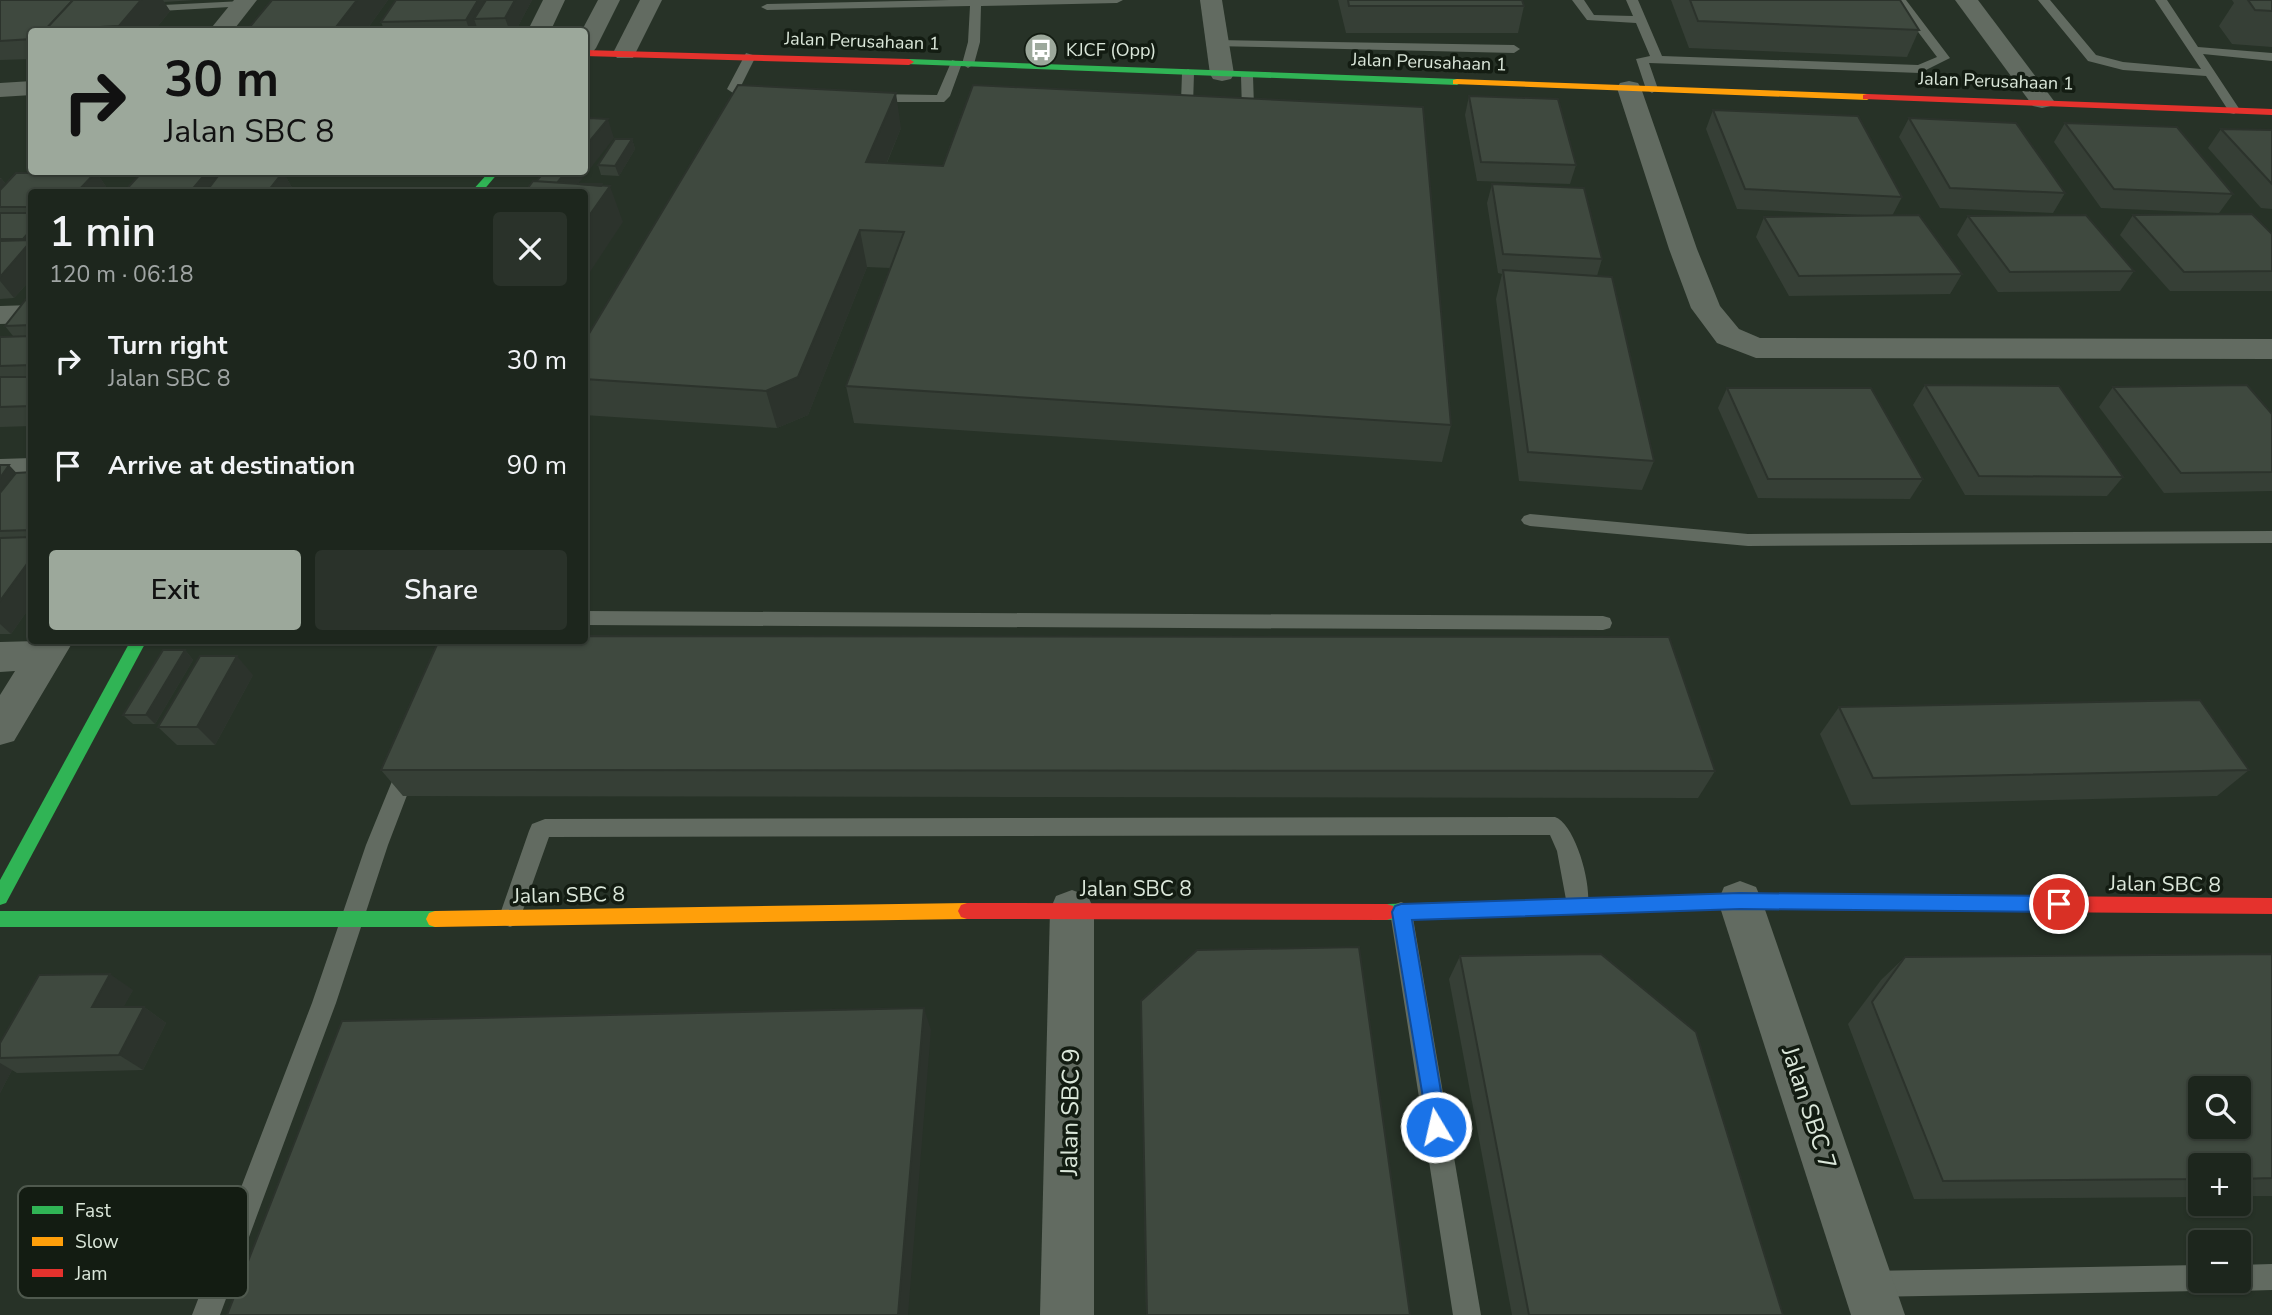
<!DOCTYPE html>
<html lang="en">
<head>
<meta charset="utf-8">
<style>
  :root { --surface:#1d261d; --page:#2a322a; --text:#f1f3f6; --muted:#a0a5a4; --line:#3b433b; --accent:#9ca89b }
  body { margin:0; font-family:"Nunito Sans",sans-serif; background:var(--page); color:var(--text); height:100vh; display:flex; flex-direction:column; font-size:26px; white-space:nowrap }
  * { box-sizing:border-box; margin:0 }
  p { font-size:23px; color:var(--muted) }
  .icon { flex:none; width:38px; height:38px; fill:none; stroke:currentColor; stroke-width:2; stroke-linecap:round; stroke-linejoin:round }
  .map { position:relative; flex:1; overflow:hidden }
  .panel { position:absolute; left:28px; top:189px; width:560px; height:455px; display:flex; flex-direction:column; background:var(--surface); border-radius:7px; box-shadow:0 2px 5px #0004,0 0 0 2px var(--line) }
  .panel>* { flex:none }
  .top-card { position:absolute; left:28px; top:28px; width:560px; height:147px; border-radius:7px; box-shadow:0 2px 5px #0004,0 0 0 2px var(--line); background:#9ca89b; color:#111; overflow:hidden }
  .controls { position:absolute; left:2188px; top:1076px; display:grid; gap:14px }
  .controls a { display:grid; place-items:center; width:63px; height:63px; border-radius:7px; background:var(--surface); box-shadow:0 2px 5px #0004,0 0 0 2px var(--line); font-size:35px }
  .pin { position:absolute; display:grid; place-items:center; width:60px; height:60px; color:#fff; margin:-30px; border:4px solid #fff; border-radius:50%; box-shadow:0 2px 7px #0007 }
  .me { position:absolute; width:77px; margin:-38px; rotate:351deg; stroke-linejoin:round; filter:drop-shadow(0 0 5px #0008) }
  .turn { display:flex; align-items:center; gap:24px; height:147px; padding:0 21px; font-size:32px }
  .turn .icon { width:91px; height:91px; stroke-width:2.5 }
  .turn b { display:block; font-size:49px; line-height:60px }
  .round { display:grid; place-items:center; flex:none; width:74px; height:74px; border-radius:7px; background:var(--page) }
  .headline { display:flex; align-items:center; justify-content:space-between; height:119px; padding:0 21px }
  h1 { font-size:42px; font-weight:600; line-height:52px }
  .button { display:flex; gap:14px; margin-top:auto; padding:14px 21px }
  .button a { flex:1; height:80px; border-radius:7px; background:var(--accent); color:#111; font-size:28px; font-weight:600; line-height:80px; text-align:center }
  .button a+a { background:var(--page); color:var(--text) }
  ul { padding:0; list-style:none }
  li { display:flex; align-items:center; gap:21px; height:105px; padding:0 21px }
  li div { flex:1 }
  li b { display:block; font-size:26px }
  li em { font-style:normal }
  .map>svg:first-child { display:block }
  .lines { fill:none; stroke-linecap:round; stroke-linejoin:round }
  .lane { fill:#626b61; fill-rule:evenodd }
  .street { fill:#626b61; fill-rule:evenodd }
  .fast { fill:#30b455; fill-rule:evenodd }
  .slow { fill:#ff9f0a; fill-rule:evenodd }
  .jam { fill:#e5322d; fill-rule:evenodd }
  .wall { fill:#363f36 }
  .shaded-wall { fill:#2c332c }
  .building { fill:#3f493f; stroke:#2c332c; stroke-width:2; fill-rule:evenodd }
  .route { fill:#1a73e8; stroke:#114b97; stroke-width:2 }
  .labels { text-anchor:middle; dominant-baseline:central; stroke-width:7; stroke-linejoin:round; paint-order:stroke }
  .far-street-label { font-size:18px; fill:#dbe7da; stroke:#131c12 }
  .far-poi-label { font-size:18px; fill:#dbe7da; stroke:#131c12; text-anchor:start }
  .street-label { font-size:21px; fill:#dbe7da; stroke:#131c12 }
  .near-street-label { font-size:24px; fill:#dbe7da; stroke:#131c12 }
  .key { fill:#131c12; stroke:#4f594e; stroke-width:2 }
  .key-label { font-size:19px; fill:#dbe7da }
</style>
</head>
<body>
<div class="map">
<svg width="2272" height="1315" viewBox="0 0 2272 1315">
  <rect width="100%" height="100%" fill="#273227"/>
  <g class="lines">
    <!-- lane -->
    <g class="lane">
      <polygon points="949,0 1123,0 1117,3 981,6 980,42 974,64 968,68 962,64 968,42 970,6 767,10 761,7 767,4"/>
      <polygon points="1572,0 1584,0 1594,15 1633,16 1626,0 1638,0 1662,56 1918,65 1937,57 1894,0 1906,0 1950,58 1920,73 1649,63 1658,89 1652,93 1646,89 1636,59 1650,56 1636,23 1587,20"/>
      <polygon points="2038,0 2050,0 2096,55 2123,62 2201,69 2155,0 2167,0 2198,47 2272,53 2272,61 2203,54 2240,110 2234,114 2230,113 2206,76 2123,70 2088,61"/>
      <polygon points="243,1 247,2 247,6 143,12 137,9 143,6"/>
      <polygon points="1217,40 1514,45 1520,49 1514,53 1213,46 1213,42"/>
      <polygon points="746,53 756,56 741,86 763,89 763,95 733,93 727,89"/>
      <polygon points="952,60 962,63 950,96 944,102 873,102 867,98 873,94 937,95"/>
      <polygon points="1188,69 1194,73 1193,105 1187,109 1168,109 1168,103 1181,102 1182,73"/>
      <polygon points="1247,72 1253,76 1254,107 1266,108 1266,114 1248,114 1242,110 1241,76"/>
      <polygon points="1530,514 1748,534 2272,531 2272,543 1748,546 1530,526 1524,524 1521,520 1524,516"/>
      <polygon points="584,611 1603,616 1610,618 1612,623 1610,628 1603,630 584,625"/>
      <polygon points="407,760 414,763 417,769 388,845 336,1003 220,1315 192,1315 312,1003 366,845 397,769 400,763"/>
      <path d="M1555,817C1576,824 1595,893 1586,912L1578,915L1570,912L1567,905L1557,851L1550,835L549,837L518,924L510,927L502,924L499,917L529,831L532,824L545,819Z"/>
      <polygon points="1401,902 1409,905 1412,912 1481,1315 1453,1315 1390,912 1393,905"/>
      <polygon points="2272,1264 2272,1290 2238,1291 2228,1288 2226,1281 2238,1281 2238,1265"/>
      <polygon points="2200,1265 2200,1281 2212,1281 2210,1288 2200,1291 1868,1297 1858,1294 1855,1284 1858,1274 1868,1271"/>
    </g>
    <!-- street -->
    <g class="street">
      <polygon points="234,0 257,0 232,32 208,32"/>
      <polygon points="543,0 565,0 550,32 527,32"/>
      <polygon points="598,0 620,0 596,48 592,53 584,55 584,32 581,32"/>
      <polygon points="640,0 662,0 633,58 617,58 613,53"/>
      <polygon points="1200,0 1222,0 1234,74 1231,79 1222,81 1213,79 1210,74"/>
      <polygon points="1955,0 1978,0 2054,101 2051,106 2042,108 2033,106"/>
      <polygon points="32,81 32,95 0,97 0,83"/>
      <polygon points="1629,81 1638,83 1641,88 1697,249 1720,306 1739,329 1760,338 2272,339 2272,359 1756,358 1717,343 1691,308 1669,249 1617,88 1620,83"/>
      <polygon points="32,305 32,323 0,324 0,306"/>
      <polygon points="32,458 32,482 0,483 0,459"/>
      <polygon points="74,640 14,741 0,745 0,695 15,671 0,672 0,642"/>
      <polygon points="1740,881 1756,887 1762,901 1905,1315 1851,1315 1718,901 1724,887"/>
      <polygon points="1072,890 1088,896 1094,910 1094,1315 1040,1315 1050,910 1056,896"/>
    </g>
    <!-- fast -->
    <g class="fast">
      <polygon points="909,59 1457,79 1462,82 1457,85 906,64 904,62"/>
      <polygon points="489,172 499,172 482,192 471,192"/>
      <polygon points="131,640 147,640 6,903 0,905 0,880"/>
      <polygon points="1740,893 1815,894 1821,896 1824,902 1821,908 1815,910 1740,909 1387,920 1381,918 1378,912 1381,906 1387,904"/>
      <polygon points="0,911 435,911 441,913 444,919 441,925 435,927 0,927"/>
    </g>
    <!-- slow -->
    <g class="slow">
      <polygon points="1457,79 1867,94 1872,97 1867,100 1453,84 1453,80"/>
      <polygon points="967,903 973,905 976,911 973,917 967,919 435,927 429,925 426,919 429,913 435,911"/>
    </g>
    <!-- jam -->
    <g class="jam">
      <polygon points="584,50 909,59 914,62 909,65 584,56"/>
      <polygon points="1867,94 2272,109 2272,115 1863,99 1863,95"/>
      <polygon points="1815,894 2272,898 2272,914 1815,910 1809,908 1806,902 1809,896"/>
      <polygon points="967,903 1387,904 1393,906 1396,912 1393,918 1387,920 967,919 961,917 958,911 961,905"/>
    </g>
  </g>
  <!-- wall -->
  <g class="wall">
    <polygon points="0,0 195,0 164,2 170,11 153,32 32,32 32,59 0,60"/>
    <polygon points="272,0 388,0 365,32 249,32 248,29"/>
    <polygon points="396,0 532,0 515,32 479,32 478,30 477,32 385,32 381,22"/>
    <polygon points="1338,0 1522,0 1524,6 1518,33 1346,33"/>
    <polygon points="1671,0 1900,0 1919,30 1907,57 1689,48"/>
    <polygon points="2232,0 2272,0 2272,47 2232,44 2219,26 2234,3"/>
    <polygon points="1469,96 1576,165 1570,184 1477,181 1465,115"/>
    <polygon points="1713,110 1902,197 1892,216 1962,274 1950,294 1789,296 1756,237 1764,217 1885,216 1737,209 1706,129"/>
    <polygon points="1909,118 2065,193 2053,213 1940,208 1899,137"/>
    <polygon points="2065,123 2233,194 2219,213 2101,208 2054,142"/>
    <polygon points="901,128 887,163 1451,425 1442,462 854,423 846,386 890,268 867,267 808,415 777,428 584,415 584,342"/>
    <polygon points="2221,129 2272,130 2272,209 2261,208 2208,148"/>
    <polygon points="632,139 635,149 619,176 601,175 598,165"/>
    <polygon points="96,172 109,191 108,192 32,192 32,278 14,298 0,299 0,178 1,178 6,184"/>
    <polygon points="142,172 216,172 218,176 283,172 294,191 293,192 124,192"/>
    <polygon points="1492,184 1602,259 1597,276 1654,461 1642,490 1519,481 1496,299 1502,274 1498,273 1487,203"/>
    <polygon points="2133,215 2272,234 2272,291 2170,291 2120,235"/>
    <polygon points="1968,216 2134,271 2120,291 1998,292 1957,235"/>
    <polygon points="32,298 32,426 0,427 0,337 13,336 5,326"/>
    <polygon points="1925,385 2123,477 2107,496 1965,495 1913,405"/>
    <polygon points="2113,387 2272,414 2272,491 2164,493 2099,407"/>
    <polygon points="1727,388 1923,479 1910,499 1758,498 1718,408"/>
    <polygon points="0,465 17,473 32,472 32,604 11,634 0,634"/>
    <polygon points="185,650 193,660 155,724 133,724 123,715"/>
    <polygon points="253,675 215,745 177,745 158,727"/>
    <polygon points="1839,707 2249,770 2217,796 1851,805 1820,734"/>
    <polygon points="381,770 1715,771 1698,798 403,796"/>
    <polygon points="2272,954 2272,1196 2238,1196 2238,1166 2200,1166 2200,1197 1914,1199 1848,1024 1881,980 1905,957"/>
    <polygon points="1460,956 1783,1315 1512,1315 1449,979"/>
    <polygon points="133,990 123,1007 144,1007 166,1023 143,1070 17,1073 12,1070 0,1093 0,1042"/>
    <polygon points="1141,1001 1410,1315 1146,1315"/>
  </g>
  <!-- shaded-wall -->
  <g class="shaded-wall">
    <polygon points="141,0 163,0 170,11 153,32 122,32 119,26"/>
    <polygon points="357,0 388,0 365,32 339,32 336,27"/>
    <polygon points="478,0 494,0 474,19 478,30 477,32 470,32 466,20"/>
    <polygon points="515,0 532,0 515,32 510,32 505,18"/>
    <polygon points="896,93 901,128 872,198 866,162"/>
    <polygon points="608,119 614,138 572,192 552,189 566,172 584,172 584,148"/>
    <polygon points="632,139 635,149 619,176 615,166"/>
    <polygon points="96,172 109,191 108,192 77,192"/>
    <polygon points="207,172 216,172 224,185 206,192 190,192"/>
    <polygon points="283,172 294,191 293,192 269,192 268,191"/>
    <polygon points="1,178 16,197 0,207 0,179"/>
    <polygon points="602,184 605,193 610,186 623,222 584,281 584,223"/>
    <polygon points="32,229 32,278 14,298 0,281 0,277 27,245 23,239"/>
    <polygon points="860,230 867,267 808,415 777,428 766,391"/>
    <polygon points="9,465 28,485 0,524 0,478"/>
    <polygon points="32,557 32,604 11,634 0,624 0,601"/>
    <polygon points="185,650 193,660 155,724 146,715"/>
    <polygon points="237,656 253,675 215,745 197,727"/>
    <polygon points="110,974 133,990 115,1023 92,1007"/>
    <polygon points="144,1007 166,1023 143,1070 119,1055"/>
    <polygon points="924,1008 931,1030 908,1315 898,1315"/>
    <polygon points="0,1063 12,1070 0,1093"/>
  </g>
  <!-- building -->
  <g class="building">
    <polygon points="0,0 73,0 45,30 46,32 32,32 32,39 0,41"/>
    <polygon points="73,0 141,0 119,26 45,30"/>
    <polygon points="272,0 357,0 336,27 248,29"/>
    <polygon points="396,0 478,0 466,20 381,22"/>
    <polygon points="486,0 515,0 505,18 474,19"/>
    <polygon points="1348,0 1522,0 1524,6 1349,6"/>
    <polygon points="1690,0 1900,0 1919,30 1698,21"/>
    <polygon points="2248,0 2272,0 2272,11 2255,10"/>
    <polygon points="738,85 896,93 866,162 943,166 973,85 1423,107 1451,425 846,386 904,232 860,230 798,377 766,391 584,379 584,342"/>
    <polygon points="1469,96 1558,99 1576,165 1481,162"/>
    <polygon points="1713,110 1858,116 1902,197 1745,189"/>
    <polygon points="589,118 608,119 584,148 584,123"/>
    <polygon points="1909,118 2016,123 2065,193 1950,188"/>
    <polygon points="2065,123 2177,127 2233,194 2114,189"/>
    <polygon points="2221,129 2272,130 2272,184"/>
    <polygon points="615,139 632,139 615,166 598,165"/>
    <polygon points="96,172 77,192 32,192 32,207 0,207 0,190 16,173"/>
    <polygon points="142,172 207,172 190,192 124,192"/>
    <polygon points="221,172 283,172 268,191 206,192"/>
    <polygon points="544,172 566,172 557,183 536,182"/>
    <polygon points="533,181 610,186 584,223 584,192 525,192"/>
    <polygon points="578,184 602,184 601,186"/>
    <polygon points="1492,184 1584,188 1602,259 1503,254"/>
    <polygon points="0,213 32,213 32,229 23,239 0,239"/>
    <polygon points="2252,214 2272,234 2272,271 2184,272 2133,215"/>
    <polygon points="1919,215 1962,274 1799,276 1764,217"/>
    <polygon points="2086,215 2134,271 2010,272 1968,216"/>
    <polygon points="32,240 0,277 0,241"/>
    <polygon points="1503,270 1612,277 1654,461 1528,452"/>
    <polygon points="27,298 32,298 32,325 5,326"/>
    <polygon points="32,336 32,365 0,366 0,337"/>
    <polygon points="0,377 32,377 31,406 0,407"/>
    <polygon points="1925,385 2059,386 2123,477 1979,476"/>
    <polygon points="2247,385 2272,414 2272,472 2181,473 2113,387"/>
    <polygon points="1727,388 1871,388 1923,479 1768,479"/>
    <polygon points="0,465 9,465 0,478"/>
    <polygon points="32,472 32,530 0,531 0,493 16,473"/>
    <polygon points="32,537 32,557 0,601 0,538"/>
    <polygon points="584,636 1669,637 1715,771 381,770 439,640 584,640"/>
    <polygon points="163,650 185,650 146,715 123,715"/>
    <polygon points="200,656 237,656 197,727 158,727"/>
    <polygon points="2200,700 2249,770 1873,778 1839,707"/>
    <polygon points="1359,947 1410,1315 1147,1315 1141,1001 1197,950"/>
    <polygon points="1601,954 1696,1032 1783,1315 1529,1315 1460,956"/>
    <path d="M2272,954V1178L2238,1179V1166H2200V1179L1943,1181L1872,1002L1905,957ZM2200,1088H2238V1127H2200Z"/>
    <polygon points="110,974 92,1007 144,1007 119,1055 0,1058 0,1043 39,975"/>
    <polygon points="924,1008 898,1315 227,1315 342,1021"/>
  </g>
  <!-- route -->
  <polygon class="route" points="1740,893 2059,896 2066,898 2068,904 2066,910 2059,912 1740,909 1412,920 1447,1127 1444,1134 1436,1137 1429,1134 1392,912 1395,906 1401,904"/>
  <!-- icons -->
  <defs>
    <symbol id="bus-disc" viewBox="-11 -11 22 22"><circle r="9.5" fill="#9ca89b" stroke="#131c12"/><path d="M-5-6H5V4H4V6H2V4H-2V6H-4V4H-5ZM-3.5-4V0h7V-4ZM-3.5 1.2v1.5H-2V1.2ZM2 1.2v1.5H3.5V1.2Z" fill="#fff"/></symbol>
  </defs>
  <g fill-rule="evenodd">
    <use href="#bus-disc" x="1022" y="31" width="38" height="38"/>
  </g>
  <g class="labels">
    <!-- far-street labels -->
    <g class="far-street-label">
      <text transform="translate(862 41) rotate(2)">Jalan Perusahaan 1</text>
      <text transform="translate(1429 62) rotate(2)">Jalan Perusahaan 1</text>
      <text transform="translate(1996 81) rotate(2)">Jalan Perusahaan 1</text>
    </g>
    <!-- far-poi labels -->
    <g class="far-poi-label">
      <text x="1066" y="50">KJCF (Opp)</text>
    </g>
    <!-- street labels -->
    <g class="street-label">
      <text transform="translate(2165 884) rotate(1)">Jalan SBC 8</text>
      <text x="1136" y="889">Jalan SBC 8</text>
      <text transform="translate(569 895) rotate(-1)">Jalan SBC 8</text>
    </g>
    <!-- near-street labels -->
    <g class="near-street-label">
      <text transform="translate(1809 1108) rotate(72)">Jalan SBC 7</text>
      <text transform="translate(1070 1112) rotate(-89)">Jalan SBC 9</text>
    </g>
  </g>
  <!-- legend -->
  <rect x="18" y="1186" width="230" height="112" rx="10" class="key"/>
  <rect x="32" y="1206" width="31" height="8" fill="#30b455"/>
  <rect x="32" y="1237" width="31" height="9" fill="#ff9f0a"/>
  <rect x="32" y="1269" width="31" height="8" fill="#e5322d"/>
  <g class="key-label">
    <text x="75" y="1217">Fast</text>
    <text x="75" y="1248">Slow</text>
    <text x="75" y="1280">Jam</text>
  </g>
</svg>
<div class="controls">
<a><svg class="icon" aria-label="search" viewBox="0 0 24 24"><circle cx="10" cy="10" r="6"/><path d="M15 15l6 6"/></svg></a>
<a>+</a>
<a>−</a>
</div>
<div class="pin" style="left:2059px;top:904px;background:#d93025"><svg class="icon" aria-label="arrive" viewBox="0 0 24 24"><path d="M6 21V4h12l-3 4 3 4H6"/></svg></div>
<svg class="me" style="left:1436px;top:1127px" viewBox="-20 -20 40 40"><circle r="17" fill="#1a73e8" stroke="#fff" stroke-width="3"/><path d="M0-11L8 9 0 5-8 9z" fill="#fff"/></svg>
<div class="top-card">
<div class="turn"><svg class="icon" aria-label="right" viewBox="0 0 24 24"><path d="M7 20v-9h11M14 6l5 5-5 5"/></svg><div><b>30 m</b>Jalan SBC 8</div></div>
</div>
<section class="panel">
<div class="headline"><div><h1>1 min</h1><p>120 m · 06:18</p></div><a class="round"><svg class="icon" aria-label="close" viewBox="0 0 24 24"><path d="M6 6l12 12M18 6L6 18"/></svg></a></div>
<ul>
<li><svg class="icon" aria-label="right" viewBox="0 0 24 24"><path d="M7 20v-9h11M14 6l5 5-5 5"/></svg><div><b>Turn right</b><p>Jalan SBC 8</p></div><em>30 m</em></li>
<li><svg class="icon" aria-label="arrive" viewBox="0 0 24 24"><path d="M6 21V4h12l-3 4 3 4H6"/></svg><div><b>Arrive at destination</b></div><em>90 m</em></li>
</ul>
<div class="button"><a>Exit</a><a>Share</a></div>
</section>
</div>
</body>
</html>
